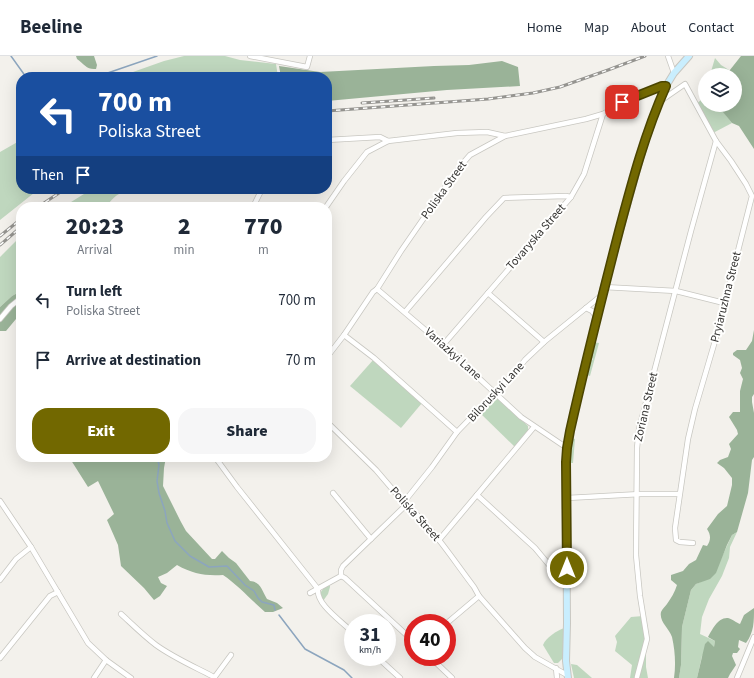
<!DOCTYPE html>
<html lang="en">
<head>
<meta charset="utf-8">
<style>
  :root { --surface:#fff; --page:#f6f6f7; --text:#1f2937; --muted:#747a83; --line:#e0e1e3; --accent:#726800 }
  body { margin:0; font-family:"Source Sans 3",sans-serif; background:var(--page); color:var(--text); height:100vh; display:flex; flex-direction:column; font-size:15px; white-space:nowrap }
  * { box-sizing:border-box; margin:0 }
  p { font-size:13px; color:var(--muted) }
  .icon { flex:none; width:22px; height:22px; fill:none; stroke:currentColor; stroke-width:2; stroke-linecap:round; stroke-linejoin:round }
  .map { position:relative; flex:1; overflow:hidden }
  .drawer { position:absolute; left:16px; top:146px; width:316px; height:260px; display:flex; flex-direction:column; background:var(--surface); border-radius:16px; box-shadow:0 4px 16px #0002 }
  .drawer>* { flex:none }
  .top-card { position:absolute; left:16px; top:16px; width:316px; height:122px; border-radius:16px; box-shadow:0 4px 16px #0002; background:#1a4fa0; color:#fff; overflow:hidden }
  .tools { position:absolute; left:698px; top:12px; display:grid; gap:8px }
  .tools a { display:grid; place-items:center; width:44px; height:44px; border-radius:50%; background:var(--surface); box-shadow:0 4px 16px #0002; font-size:20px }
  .speed { position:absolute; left:344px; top:558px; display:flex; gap:8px; font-size:20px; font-weight:700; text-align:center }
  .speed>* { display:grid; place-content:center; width:52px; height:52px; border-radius:50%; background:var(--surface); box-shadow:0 4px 16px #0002; line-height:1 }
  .speed small { font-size:10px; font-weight:400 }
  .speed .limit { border:6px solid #d22; background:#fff; color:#111 }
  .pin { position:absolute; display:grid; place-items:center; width:34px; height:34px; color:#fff; margin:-17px; border-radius:8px; box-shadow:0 2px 6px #0006 }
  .me { position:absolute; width:44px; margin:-22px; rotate:0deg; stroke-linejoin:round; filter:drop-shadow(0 0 3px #0008) }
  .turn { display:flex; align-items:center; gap:14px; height:84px; padding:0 16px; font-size:18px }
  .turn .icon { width:52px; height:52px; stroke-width:2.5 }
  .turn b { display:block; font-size:28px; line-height:34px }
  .then { display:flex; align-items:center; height:38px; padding:0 16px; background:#0003; gap:8px; font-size:15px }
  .eta { display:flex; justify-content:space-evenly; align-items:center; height:68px; text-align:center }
  .eta b { font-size:24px; font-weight:800; line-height:28px }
  .button { display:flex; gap:8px; margin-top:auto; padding:8px 16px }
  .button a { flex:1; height:46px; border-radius:16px; background:var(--accent); color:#fff; font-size:16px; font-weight:800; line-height:46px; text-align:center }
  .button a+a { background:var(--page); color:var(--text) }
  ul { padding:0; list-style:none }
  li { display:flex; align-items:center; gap:12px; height:60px; padding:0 16px }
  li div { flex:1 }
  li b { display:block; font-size:15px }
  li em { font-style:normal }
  header { display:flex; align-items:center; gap:24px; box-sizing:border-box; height:56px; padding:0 20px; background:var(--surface); border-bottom:1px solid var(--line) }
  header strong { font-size:19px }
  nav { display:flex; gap:22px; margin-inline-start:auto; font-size:14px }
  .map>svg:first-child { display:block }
  .green { fill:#bfd7be }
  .forest { fill:#9ab398 }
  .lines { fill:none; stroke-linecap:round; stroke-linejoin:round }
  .stream { stroke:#8ca5be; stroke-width:1.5 }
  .street-casing { stroke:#c8c7c1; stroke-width:6 }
  .secondary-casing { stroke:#c8c7c1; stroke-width:8 }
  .street { stroke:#fff; stroke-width:4.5 }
  .secondary { stroke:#c9eefe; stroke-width:6 }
  .rail-casing { stroke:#959490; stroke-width:3 }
  .rail { stroke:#fffffe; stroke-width:1.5; stroke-dasharray:4.5; stroke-linecap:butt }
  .route-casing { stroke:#4a4400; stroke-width:10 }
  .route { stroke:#726800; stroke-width:7 }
  .labels { text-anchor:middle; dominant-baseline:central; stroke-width:4; stroke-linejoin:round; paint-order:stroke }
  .street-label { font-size:12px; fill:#343331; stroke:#fffffe }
</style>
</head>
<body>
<header>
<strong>Beeline</strong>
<nav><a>Home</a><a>Map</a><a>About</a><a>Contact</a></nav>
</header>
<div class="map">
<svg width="754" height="622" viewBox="0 0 754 622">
  <rect width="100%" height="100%" fill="#f3f1ec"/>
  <!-- green -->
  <g class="green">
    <polygon points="184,0 225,0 240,4 276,8 278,21 106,21 133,16 164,5"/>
    <polygon points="715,2 721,9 729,14 726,19 710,19"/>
    <polygon points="705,41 705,49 718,49 732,67 713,77 696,48"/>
    <polygon points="21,84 21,133 39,133 0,164 0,96"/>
    <path d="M92,133H140C121,137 118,135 106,151H63Z"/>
    <polygon points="21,180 21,235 12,240 0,251 0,201"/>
    <polygon points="593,286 599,287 590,320 586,319 589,305 592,304 593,303 590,300"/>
    <polygon points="374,303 422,347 401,372 350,330"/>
    <polygon points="495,340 497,341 528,370 528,375 515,391 479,356"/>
    <polygon points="572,382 575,383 573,407 569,407 571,383"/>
    <polygon points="737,476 730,491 729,502 722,520 709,543 702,561 700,578 715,585 714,592 702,600 697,622 679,622 681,609 682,571 691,534 696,528 705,524 720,505 732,479"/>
    <polygon points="327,530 330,530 330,531 328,538 323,545 320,537 324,532"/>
    <polygon points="643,560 646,583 646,611 648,622 630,622 632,609 615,595 617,586 615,580 631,561"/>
    <path d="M564,572L563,602L558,607H554L543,589C546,581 557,575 564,572Z"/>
    <polygon points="571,608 577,609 592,622 574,622"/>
  </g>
  <!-- forest -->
  <g class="forest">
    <path d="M76,0H94L97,9L96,13C87,14 84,8 77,3Z"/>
    <polygon points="741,0 754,0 754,93 739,70 732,67 718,50 735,49 735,19 726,19"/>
    <polygon points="502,5 518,11 520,30 447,34 327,45 327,21 281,21 279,10 320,16 434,10 469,9"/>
    <polygon points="21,235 21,265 16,263 6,275 0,275 0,251 12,240"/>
    <path d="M754,274V338L752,341V346L754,357V401L752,404L748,437L737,476L732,479L727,489L716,517L710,523L696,528L691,534L682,571L681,609L679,622H674C676,609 675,594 672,581C669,572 659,566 661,556C662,553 665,551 667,548C671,542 675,536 677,529L671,524V519L683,515L689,508L696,504L703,489L707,490C711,484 711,479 707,473L718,458L727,450L732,429V422L724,412L717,407L720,404L728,401L731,393L729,388L738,378L737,374L729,361L733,356H740V335L743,323L740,317L742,312L740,304L733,299V297L737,294H746L752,285Z"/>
    <path d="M69,401H166L164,412L163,430L181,466L186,475L212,503H215L222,495L229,502L236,507L250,525C261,526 262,535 267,543L277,547L283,552L273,556H265C251,544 238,529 223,519C205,520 193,518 177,509L167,517L158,521L161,527L167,530L160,540L154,544L144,532L121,510L118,489L107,464L114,458L98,425L88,431Z"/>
    <path d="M754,552C754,566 754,576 746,587L739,584L738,591L740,593L737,597H733L732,600L736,609L730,618L728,622H697L705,588L708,585L714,591L715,585L708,581C712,574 718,561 728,562C732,563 737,567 740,568L744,559Z"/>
  </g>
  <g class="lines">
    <!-- stream -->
    <g class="stream">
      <polyline points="11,0 26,21"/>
      <polyline points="96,21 157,0"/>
      <polyline points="157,401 159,409 157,425 159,437 165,455 167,467 175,485 190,500 209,511 227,510 245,529 254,535 258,542 262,546 274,549 275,554"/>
      <polyline points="279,559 305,593 344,614 352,622"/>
    </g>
    <defs>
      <g id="street">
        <polyline points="250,0 307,11 310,0"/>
        <polyline points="668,0 674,17"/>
        <polyline points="659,46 685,28 716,85 731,105 746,128 752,140 715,285 695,353 688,383 675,472 676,484 680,486 693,487"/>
        <polyline points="327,84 380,81 388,85"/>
        <polyline points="253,151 262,133"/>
        <polyline points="326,151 344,125 367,96 388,85 457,77 487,76 505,80"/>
        <polyline points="604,231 676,235 724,247"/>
        <polyline points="377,233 443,289 521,361 567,392"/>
        <polyline points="488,237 544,286"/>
        <polyline points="586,252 592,255 597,262"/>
        <polyline points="405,256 486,161 504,142 566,140 571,141"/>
        <polyline points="0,263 11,250 21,242"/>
        <polyline points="344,279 374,302 457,376"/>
        <polyline points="443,289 571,141 584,118 603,58"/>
        <polyline points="327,301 344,279 373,236 377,233 401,195 446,130 463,107 470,99 505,80 586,63 603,58 633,41 662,30 666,30"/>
        <path d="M327,366L376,414L406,449C432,470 454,505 474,531L479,540L525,592L535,601L567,619"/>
        <path d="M215,401L237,431L318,533C316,549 343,566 353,577"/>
        <polyline points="333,437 371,483"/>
        <polyline points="477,439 535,492 550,510 567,512"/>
        <polyline points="567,442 641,438 679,438"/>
        <polyline points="0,445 31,491 88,587 106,604 131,622"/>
        <polyline points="404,446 432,411 457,376 517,314 525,304 544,286 602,239"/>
        <polyline points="439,484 534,371"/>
        <polyline points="341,520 345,522 413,585"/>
        <polyline points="0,524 16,503 31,491"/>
        <polyline points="310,537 341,520 341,514 343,510 406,449"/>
        <path d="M121,558C133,569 144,580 156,589C174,602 195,611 214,621"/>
        <polyline points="447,567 479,540"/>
        <polyline points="377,601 400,622"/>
        <polyline points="430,601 452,622"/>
        <polyline points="0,602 50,540 58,536"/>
        <polyline points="556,612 557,622"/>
        <polyline points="637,621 647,583 640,540 636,499 637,392 639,373 691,175 716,85"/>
        <polyline points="94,622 106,604"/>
        <polyline points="214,622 231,599"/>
        <polyline points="737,622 754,581"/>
      </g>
      <polyline id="secondary" points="568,622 566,605 567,567 566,407 567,392 570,375 604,231 644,89 659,46 666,30 674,17 689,0"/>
    </defs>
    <!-- street casing -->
    <use href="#street" class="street-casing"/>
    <!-- secondary casing -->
    <use href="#secondary" class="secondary-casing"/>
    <!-- street -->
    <use href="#street" class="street"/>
    <!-- secondary -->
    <use href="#secondary" class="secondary"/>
    <defs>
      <g id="rail">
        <polyline points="362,47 434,42"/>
        <polyline points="327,55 488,43 533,37 560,31 608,14 645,0"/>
        <polyline points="38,151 65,133"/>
        <polyline points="0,180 21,163"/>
        <polyline points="0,189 21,171"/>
      </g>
    </defs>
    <!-- rail casing -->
    <use href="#rail" class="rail-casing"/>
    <!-- rail -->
    <use href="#rail" class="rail"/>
  </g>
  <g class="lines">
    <defs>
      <path id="route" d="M567,512L566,406L567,392L570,375C585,308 602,241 619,175C632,126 645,77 666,30H662L622,46"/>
    </defs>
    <!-- route casing -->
    <use href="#route" class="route-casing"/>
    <!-- route -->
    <use href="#route" class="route"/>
  </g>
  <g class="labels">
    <!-- street labels -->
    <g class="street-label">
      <text transform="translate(444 134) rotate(-54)">Poliska Street</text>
      <text transform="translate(536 181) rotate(-49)">Tovaryska Street</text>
      <text transform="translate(726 241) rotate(-76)">Pryiaruzhna Street</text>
      <text transform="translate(453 298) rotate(42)">Variazkyi Lane</text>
      <text transform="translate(496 336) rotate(-47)">Biloruskyi Lane</text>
      <text transform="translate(646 351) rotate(-77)">Zoriana Street</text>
      <text transform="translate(415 458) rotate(48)">Poliska Street</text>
    </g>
  </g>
</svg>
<div class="tools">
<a><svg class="icon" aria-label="layers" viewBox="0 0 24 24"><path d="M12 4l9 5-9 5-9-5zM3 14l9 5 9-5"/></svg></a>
</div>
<div class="speed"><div>31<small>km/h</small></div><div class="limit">40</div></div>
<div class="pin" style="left:622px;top:46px;background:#d93025"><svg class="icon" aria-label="arrive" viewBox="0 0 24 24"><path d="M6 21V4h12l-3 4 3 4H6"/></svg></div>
<svg class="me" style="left:567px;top:512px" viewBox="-20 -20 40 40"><circle r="17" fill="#726800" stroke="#fff" stroke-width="3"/><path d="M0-11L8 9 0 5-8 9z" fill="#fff"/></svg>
<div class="top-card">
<div class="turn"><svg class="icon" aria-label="left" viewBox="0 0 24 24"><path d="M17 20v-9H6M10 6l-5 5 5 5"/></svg><div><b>700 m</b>Poliska Street</div></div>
<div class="then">Then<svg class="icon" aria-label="arrive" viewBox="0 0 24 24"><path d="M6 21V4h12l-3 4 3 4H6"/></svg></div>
</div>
<section class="drawer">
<div class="eta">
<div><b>20:23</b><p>Arrival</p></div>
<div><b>2</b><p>min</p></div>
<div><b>770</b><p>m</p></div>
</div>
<ul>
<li><svg class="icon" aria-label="left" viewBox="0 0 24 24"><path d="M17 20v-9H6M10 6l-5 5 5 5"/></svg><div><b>Turn left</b><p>Poliska Street</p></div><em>700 m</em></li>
<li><svg class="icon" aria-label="arrive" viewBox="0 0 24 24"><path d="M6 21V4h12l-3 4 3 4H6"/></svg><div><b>Arrive at destination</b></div><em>70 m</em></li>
</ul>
<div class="button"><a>Exit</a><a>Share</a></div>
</section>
</div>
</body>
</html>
